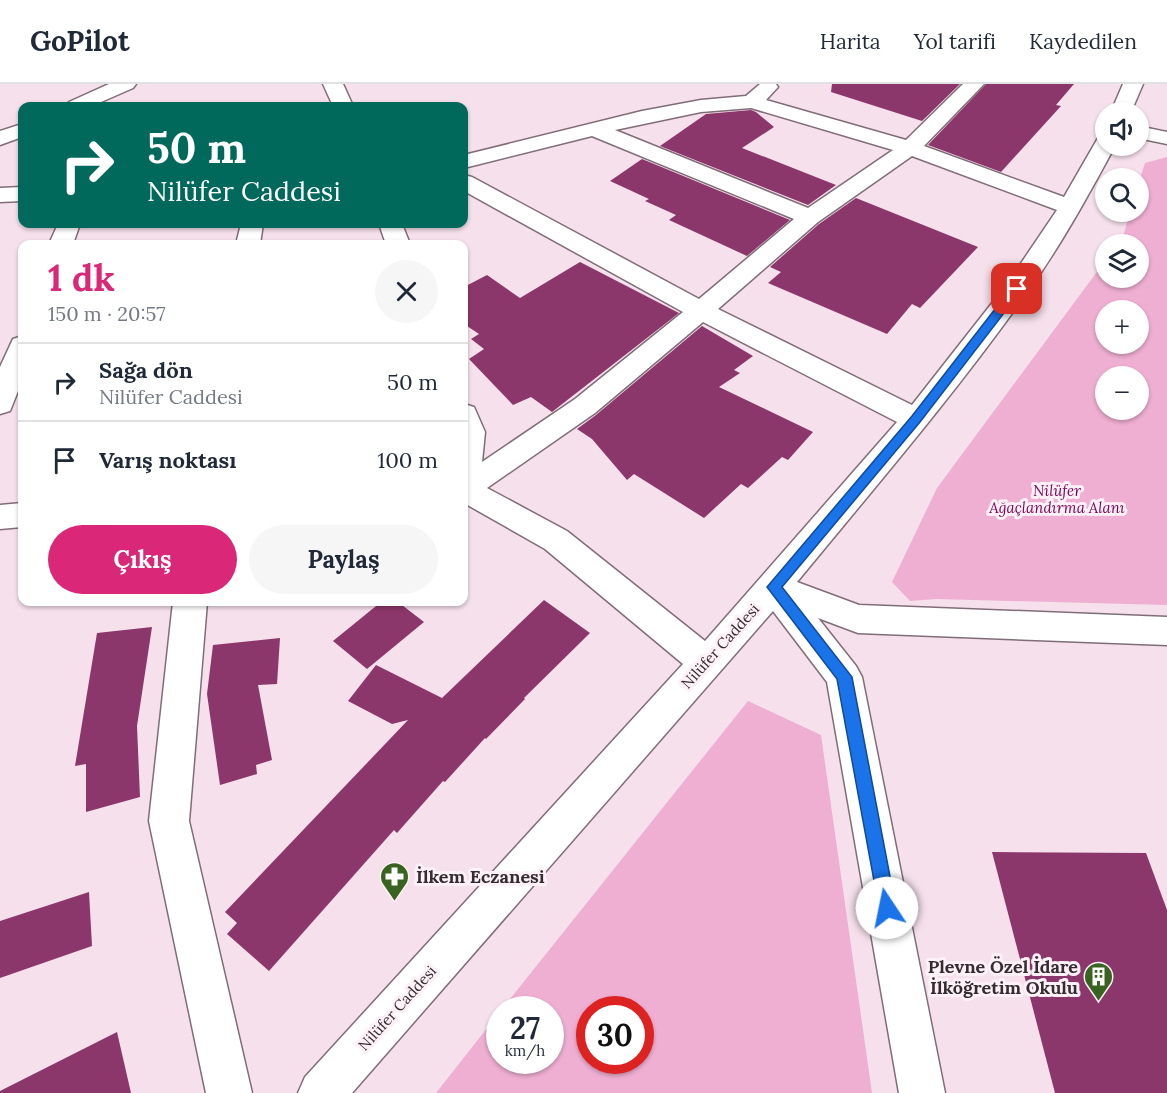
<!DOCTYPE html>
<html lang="tr">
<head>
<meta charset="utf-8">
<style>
  :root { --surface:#fff; --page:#f6f6f7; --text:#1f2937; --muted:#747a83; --line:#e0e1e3; --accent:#db2777 }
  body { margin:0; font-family:Lora,serif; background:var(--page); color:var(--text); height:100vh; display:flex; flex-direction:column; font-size:22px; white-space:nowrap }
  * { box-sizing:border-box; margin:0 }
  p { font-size:20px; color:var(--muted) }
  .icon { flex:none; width:33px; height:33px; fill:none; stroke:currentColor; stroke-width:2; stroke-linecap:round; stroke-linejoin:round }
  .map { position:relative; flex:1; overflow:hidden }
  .drawer { position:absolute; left:18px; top:156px; width:450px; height:366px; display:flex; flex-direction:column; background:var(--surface); border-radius:12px; box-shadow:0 2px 4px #0004 }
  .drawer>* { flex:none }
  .hud { position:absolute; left:18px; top:18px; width:450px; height:126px; border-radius:12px; box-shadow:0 2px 4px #0004; background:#00695c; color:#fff; overflow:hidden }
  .controls { position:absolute; left:1095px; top:18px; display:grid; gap:12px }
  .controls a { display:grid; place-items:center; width:54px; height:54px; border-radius:50%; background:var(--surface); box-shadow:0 2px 4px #0004; font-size:30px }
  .speed { position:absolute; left:486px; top:912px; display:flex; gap:12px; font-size:30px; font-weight:700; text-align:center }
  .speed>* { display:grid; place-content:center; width:78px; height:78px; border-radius:50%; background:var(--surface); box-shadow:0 2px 4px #0004; line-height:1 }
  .speed small { font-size:15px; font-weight:400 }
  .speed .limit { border:9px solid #d22; background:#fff; color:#111 }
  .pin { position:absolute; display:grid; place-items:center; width:51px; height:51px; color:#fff; margin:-26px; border-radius:12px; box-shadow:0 3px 9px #0006 }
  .me { position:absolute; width:66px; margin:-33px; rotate:349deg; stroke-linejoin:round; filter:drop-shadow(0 0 4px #0008) }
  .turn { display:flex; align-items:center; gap:21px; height:126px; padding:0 30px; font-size:27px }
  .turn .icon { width:78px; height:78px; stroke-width:2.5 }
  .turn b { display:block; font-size:42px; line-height:51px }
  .round { display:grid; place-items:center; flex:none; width:63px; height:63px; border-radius:32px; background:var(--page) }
  .headline { display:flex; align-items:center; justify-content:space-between; height:102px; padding:0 30px }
  h1 { font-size:36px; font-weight:700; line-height:45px; color:var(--accent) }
  .cta { display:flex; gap:12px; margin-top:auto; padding:12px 30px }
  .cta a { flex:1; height:69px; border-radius:36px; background:var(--accent); color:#fff; font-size:24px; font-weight:700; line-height:69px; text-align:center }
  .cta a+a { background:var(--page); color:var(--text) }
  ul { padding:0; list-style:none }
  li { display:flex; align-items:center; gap:18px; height:78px; padding:0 30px; border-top:2px solid var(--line) }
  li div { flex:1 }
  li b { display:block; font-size:22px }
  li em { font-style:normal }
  header { display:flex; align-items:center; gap:36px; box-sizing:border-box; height:84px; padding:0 30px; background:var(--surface); border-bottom:2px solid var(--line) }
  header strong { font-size:28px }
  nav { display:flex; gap:33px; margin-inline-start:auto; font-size:21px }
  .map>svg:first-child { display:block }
  .green { fill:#efafd2; fill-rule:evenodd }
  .building { fill:#8c376b }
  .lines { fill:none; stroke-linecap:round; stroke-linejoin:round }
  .minor-casing { stroke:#806d77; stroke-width:3 }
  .minor { fill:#fff; fill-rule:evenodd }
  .route { fill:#1a73e8; stroke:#114b97; stroke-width:1.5 }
  .labels { text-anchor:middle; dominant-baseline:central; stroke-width:6; stroke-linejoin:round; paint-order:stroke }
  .park-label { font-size:15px; font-style:italic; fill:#780455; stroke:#fdf0f6 }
  .street-label { font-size:15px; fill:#342c30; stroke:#fdf0f6 }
  .near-poi-label { font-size:18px; font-weight:bold; fill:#342c30; stroke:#fdf0f6; text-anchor:start }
</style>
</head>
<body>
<header>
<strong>GoPilot</strong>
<nav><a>Harita</a><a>Yol tarifi</a><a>Kaydedilen</a></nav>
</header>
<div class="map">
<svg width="1167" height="1009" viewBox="0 0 1167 1009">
  <rect width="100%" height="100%" fill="#f5e0eb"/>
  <!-- green -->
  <g class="green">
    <path d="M1167,73V521L936,515L910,517L892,498L937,404L1105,177L1106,194H1138V160H1118L1123,153L1130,128H1138L1139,97L1145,79ZM1106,226H1138V260H1106ZM1106,292H1138V326H1106Z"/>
    <path d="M748,617L821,651L872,1009H436L499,929L500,976H550V926L502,925ZM590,926H640V976H590Z"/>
  </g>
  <!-- building -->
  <g class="building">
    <polygon points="832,0 960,0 922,37 831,8"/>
    <polygon points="986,0 1074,0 1056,21 1061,22 1001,88 928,61"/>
    <polygon points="751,26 756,28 774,43 742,64 836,101 808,121 660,62 706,30"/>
    <polygon points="642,75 790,136 747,172 669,136 676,131 645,117 649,115 610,97"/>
    <polygon points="856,114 978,163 920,224 912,220 887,250 768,199 781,188 770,183 819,140"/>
    <polygon points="580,178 679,229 552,328 531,313 513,321 469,275 484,265 471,255 479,250 464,240 464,203 487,191 520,214"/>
    <polygon points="702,242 753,272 734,286 740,289 719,303 813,348 788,376 782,373 748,404 741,400 704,434 634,390 627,396 592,355 577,345 596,331"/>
    <polygon points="544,516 590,549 524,614 525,615 486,655 485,654 445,698 443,697 397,749 394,746 269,887 227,850 237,839 225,828 408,636 392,640 348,617 376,581 442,614"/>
    <polygon points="381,518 398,518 424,538 367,585 333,557"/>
    <polygon points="152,543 137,642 140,713 86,728 86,680 75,682 97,549"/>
    <polygon points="280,554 277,600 258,601 272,676 256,681 257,690 220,701 207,610 213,561"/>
    <polygon points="992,768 1146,769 1167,826 1167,1009 1055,1009"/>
    <polygon points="89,808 92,862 0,894 0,837"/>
    <polygon points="117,948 131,1009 0,1009 0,1007"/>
  </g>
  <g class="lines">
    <defs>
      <g id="minor">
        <polygon points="109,0 136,0 133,4 92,22 66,22 69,18"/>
        <polygon points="323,0 343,0 353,22 333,22"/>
        <path d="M760,0H776L778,3L766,16L906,56L963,0H984L924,62L1064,113L1098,54L1106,53V62H1115C1088,112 1060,163 1026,210C955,310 875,403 797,498L859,521L1167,533V561L858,549L818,534L856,582L862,593L945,1009H899L827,598L773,527L352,1009H298L305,993L683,580L545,465L464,419V320L474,323L485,348L482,378L575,315L683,228L464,107V91L472,93L699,215L794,135L592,52L464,84V71L642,27L701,16L746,12ZM751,24L893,66L808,124L615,46L701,28ZM912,72L1057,126L1007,200L912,321L718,225L818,138ZM703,238L897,338L705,557L567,447L487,404L595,329Z"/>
        <polygon points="1123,0 1143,0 1131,28 1111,28"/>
        <polygon points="22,40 22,53 0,61 0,47"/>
        <polygon points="1138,42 1167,48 1167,60 1138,54"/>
        <polygon points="22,103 22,117 0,118 0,104"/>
        <polygon points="58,140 80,140 73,160 49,160"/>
        <polygon points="241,140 263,140 260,160 236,160"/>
        <polygon points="379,140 402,140 410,160 386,160"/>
        <polygon points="22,252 22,297 10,327 0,330 0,283 13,255"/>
        <polygon points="22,419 22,443 0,445 0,421"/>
        <polygon points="173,518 207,518 189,737 252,1009 206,1009 149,737"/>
      </g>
    </defs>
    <!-- minor casing -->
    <use href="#minor" class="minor-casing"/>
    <!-- minor -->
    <use href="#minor" class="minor"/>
  </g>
  <!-- route -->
  <polygon class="route" points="1017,201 1021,202 1021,207 920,338 782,503 852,593 896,824 893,830 887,833 881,830 879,824 837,595 767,503 912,332 1013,202"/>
  <!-- icons -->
  <defs>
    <symbol id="pharmacy-pin" viewBox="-11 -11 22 30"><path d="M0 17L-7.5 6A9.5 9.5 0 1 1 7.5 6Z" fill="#396320" stroke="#fdf0f6"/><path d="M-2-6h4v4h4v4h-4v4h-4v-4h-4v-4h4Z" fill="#fff"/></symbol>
    <symbol id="building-pin" viewBox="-11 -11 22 30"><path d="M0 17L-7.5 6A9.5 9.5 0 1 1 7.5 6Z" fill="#396320" stroke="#fdf0f6"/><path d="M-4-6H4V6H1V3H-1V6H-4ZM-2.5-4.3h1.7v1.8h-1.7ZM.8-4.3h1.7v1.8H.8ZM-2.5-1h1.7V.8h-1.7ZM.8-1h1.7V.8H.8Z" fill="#fff"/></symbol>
  </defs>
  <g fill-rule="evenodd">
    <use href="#pharmacy-pin" x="378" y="776" width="33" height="45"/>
    <use href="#building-pin" x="1082" y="876" width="33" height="45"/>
  </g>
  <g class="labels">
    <!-- park labels -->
    <g class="park-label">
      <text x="1057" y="406">Nilüfer<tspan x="1057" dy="17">Ağaçlandırma Alanı</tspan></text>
    </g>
    <!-- street labels -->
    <g class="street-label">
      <text transform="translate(720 562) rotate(-48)">Nilüfer Caddesi</text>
      <text transform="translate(397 924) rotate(-48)">Nilüfer Caddesi</text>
    </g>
    <!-- near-poi labels -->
    <g class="near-poi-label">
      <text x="416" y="792">İlkem Eczanesi</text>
      <text x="1078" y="882" text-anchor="end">Plevne Özel İdare<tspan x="1078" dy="21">İlköğretim Okulu</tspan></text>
    </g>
  </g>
</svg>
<div class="controls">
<a><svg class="icon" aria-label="sound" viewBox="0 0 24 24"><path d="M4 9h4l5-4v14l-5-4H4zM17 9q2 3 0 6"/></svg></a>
<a><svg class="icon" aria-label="search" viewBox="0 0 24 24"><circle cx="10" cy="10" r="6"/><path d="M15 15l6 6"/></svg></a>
<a><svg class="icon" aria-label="layers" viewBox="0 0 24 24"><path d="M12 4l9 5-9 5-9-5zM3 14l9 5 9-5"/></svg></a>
<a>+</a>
<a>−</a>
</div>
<div class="speed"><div>27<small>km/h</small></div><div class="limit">30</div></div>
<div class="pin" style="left:1017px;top:205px;background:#d93025"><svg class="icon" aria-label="arrive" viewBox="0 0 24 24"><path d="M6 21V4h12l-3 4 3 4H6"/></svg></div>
<svg class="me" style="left:887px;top:824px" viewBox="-20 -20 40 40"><circle r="19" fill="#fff"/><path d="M0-13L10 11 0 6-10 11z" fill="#1a73e8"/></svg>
<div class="hud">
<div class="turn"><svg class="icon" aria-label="right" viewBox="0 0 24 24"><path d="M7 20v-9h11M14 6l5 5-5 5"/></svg><div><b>50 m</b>Nilüfer Caddesi</div></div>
</div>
<section class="drawer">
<div class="headline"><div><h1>1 dk</h1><p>150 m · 20:57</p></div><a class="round"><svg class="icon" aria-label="close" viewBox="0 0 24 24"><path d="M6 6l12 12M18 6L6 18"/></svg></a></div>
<ul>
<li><svg class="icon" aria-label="right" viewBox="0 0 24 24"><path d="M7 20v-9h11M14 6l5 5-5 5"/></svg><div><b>Sağa dön</b><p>Nilüfer Caddesi</p></div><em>50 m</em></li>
<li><svg class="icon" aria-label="arrive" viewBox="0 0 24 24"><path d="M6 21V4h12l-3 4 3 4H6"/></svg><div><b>Varış noktası</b></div><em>100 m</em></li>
</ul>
<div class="cta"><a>Çıkış</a><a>Paylaş</a></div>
</section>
</div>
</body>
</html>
